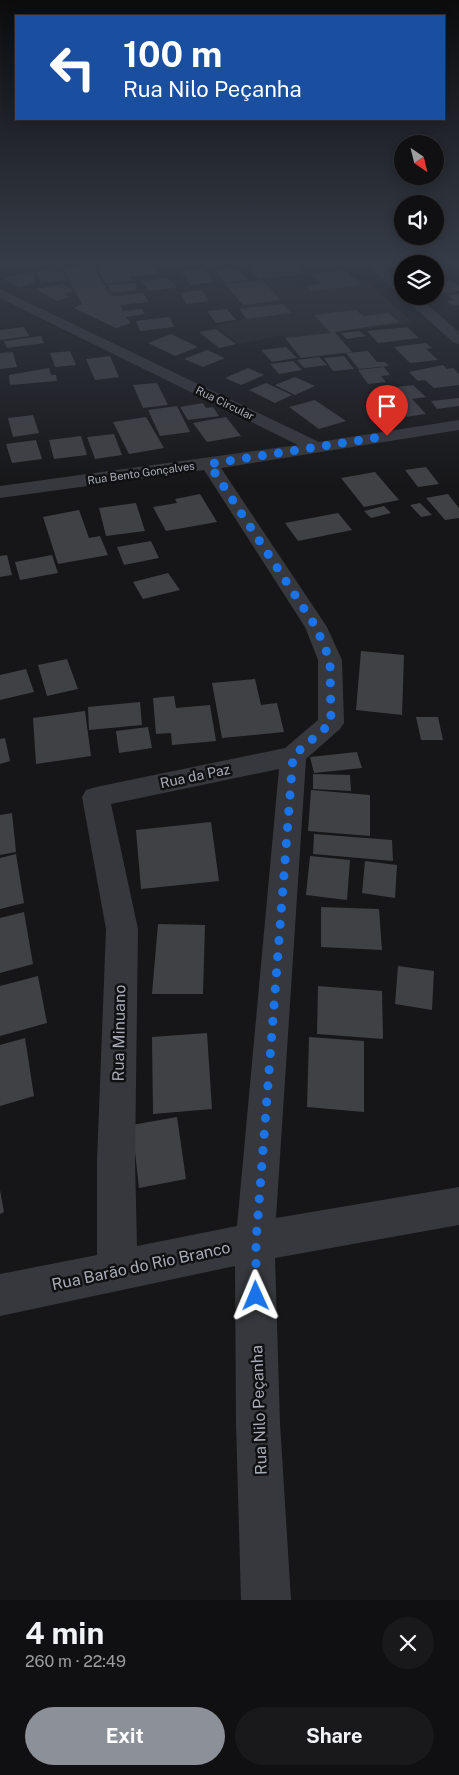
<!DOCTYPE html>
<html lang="en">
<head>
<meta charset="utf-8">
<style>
  :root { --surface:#101012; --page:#19191b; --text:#f1f3f6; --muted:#9c9d9f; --line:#303032; --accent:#8c9099 }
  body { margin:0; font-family:"Public Sans",sans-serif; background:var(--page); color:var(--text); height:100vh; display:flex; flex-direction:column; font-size:19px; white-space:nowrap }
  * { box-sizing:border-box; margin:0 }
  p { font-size:16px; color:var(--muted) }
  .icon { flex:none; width:28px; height:28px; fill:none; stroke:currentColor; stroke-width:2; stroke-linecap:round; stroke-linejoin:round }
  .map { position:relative; height:1600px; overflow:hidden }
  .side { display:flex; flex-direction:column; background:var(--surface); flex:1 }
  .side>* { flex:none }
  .banner { position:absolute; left:15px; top:15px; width:430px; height:105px; border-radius:0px; box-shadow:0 2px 12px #0003,0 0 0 1px var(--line); background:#1a4fa0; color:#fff; overflow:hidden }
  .needle { width:32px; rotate:145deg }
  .buttons { position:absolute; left:394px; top:135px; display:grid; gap:10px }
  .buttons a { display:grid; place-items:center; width:50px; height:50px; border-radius:50%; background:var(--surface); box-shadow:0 2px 12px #0003,0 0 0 1px var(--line); font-size:25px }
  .pin { position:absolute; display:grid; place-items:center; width:42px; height:42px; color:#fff; margin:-51px -21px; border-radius:50% 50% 50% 0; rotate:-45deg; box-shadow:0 0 5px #0007 }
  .pin .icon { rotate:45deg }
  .me { position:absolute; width:55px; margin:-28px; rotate:359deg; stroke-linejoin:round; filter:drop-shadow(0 0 4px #0008) }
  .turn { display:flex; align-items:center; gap:18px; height:105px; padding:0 25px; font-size:22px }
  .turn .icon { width:65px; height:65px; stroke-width:2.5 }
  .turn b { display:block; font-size:35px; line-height:42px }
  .round { display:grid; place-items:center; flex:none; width:52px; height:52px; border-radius:26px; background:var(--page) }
  .overview { display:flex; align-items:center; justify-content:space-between; height:85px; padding:0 25px }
  h1 { font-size:30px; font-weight:700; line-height:38px }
  .cta { display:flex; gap:10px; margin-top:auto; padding:10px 25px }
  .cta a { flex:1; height:58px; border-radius:30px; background:var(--accent); color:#fff; font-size:20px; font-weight:700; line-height:58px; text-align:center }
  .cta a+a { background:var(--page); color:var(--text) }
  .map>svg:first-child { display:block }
  .built { fill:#222225 }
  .building { fill:#404145 }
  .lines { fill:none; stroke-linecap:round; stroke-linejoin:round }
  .minor { fill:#37383d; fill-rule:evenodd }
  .tertiary { fill:#37383d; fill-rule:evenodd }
  .secondary { fill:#45474d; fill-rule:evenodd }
  .route { stroke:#1a73e8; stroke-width:9; stroke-dasharray:0 16.2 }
  .labels { text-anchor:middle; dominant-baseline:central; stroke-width:5; stroke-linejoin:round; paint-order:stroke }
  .far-street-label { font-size:11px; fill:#a8adb8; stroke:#111113 }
  .street-label { font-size:14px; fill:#a8adb8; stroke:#111113 }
  .near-street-label { font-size:16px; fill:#a8adb8; stroke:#111113 }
</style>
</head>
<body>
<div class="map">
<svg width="459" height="1600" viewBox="0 0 459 1600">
  <rect width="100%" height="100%" fill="#161618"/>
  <!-- built -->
  <polygon class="built" points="289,277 300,287 364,279 413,323 335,332 352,352 301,358 283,335 239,344 215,326 247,319 239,309 243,305 225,284"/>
  <!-- building -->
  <g class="building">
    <polygon points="138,262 150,262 158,274 129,277 131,281 106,284 97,267"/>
    <polygon points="288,262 308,262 296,265 305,274 288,276 280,268 292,266"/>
    <polygon points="275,264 287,276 259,279 248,268"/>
    <polygon points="93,266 110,294 114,296 143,293 149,302 120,305 123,311 142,309 145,314 126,317 131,323 116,328 74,308 82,304 63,269"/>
    <polygon points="231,268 233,271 240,271 248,280 225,283 215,270"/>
    <polygon points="54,269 56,273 63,272 67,280 41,283 36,271"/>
    <polygon points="204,269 214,282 190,285 181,271"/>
    <polygon points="345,270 362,285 311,291 306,286 322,284 311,274"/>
    <polygon points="33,272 35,283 19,287 2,278"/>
    <polygon points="168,278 176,287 149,291 141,281"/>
    <polygon points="262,280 281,300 243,305 225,284"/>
    <polygon points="450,280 459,286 459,291 440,294 435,290 435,285 440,285 436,282"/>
    <polygon points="135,283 137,290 110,293 108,285"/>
    <polygon points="64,284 74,291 64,294 70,297 57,301 36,289"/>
    <polygon points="202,290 209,301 186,304 180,293"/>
    <polygon points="459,294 459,305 453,306 447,301 453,300 447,295"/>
    <polygon points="283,304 291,313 247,319 239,309"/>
    <polygon points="227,309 236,320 216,323 207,311"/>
    <polygon points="356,310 363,316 389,313 399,322 334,332 352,352 301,358 285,338 331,333 314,315"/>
    <polygon points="170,317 174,327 140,331 136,321"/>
    <polygon points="24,327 29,336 0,340 0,330"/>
    <polygon points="407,327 419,338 378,343 367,331"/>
    <polygon points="216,329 236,344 219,348 199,332"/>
    <polygon points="359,331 366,336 347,339 341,333"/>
    <polygon points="171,334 198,347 175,356 148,343"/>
    <polygon points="41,336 44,343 7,348 4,341"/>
    <polygon points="426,343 432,348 426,349 438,360 410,363 394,347"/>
    <polygon points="286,347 297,358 272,362 261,350"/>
    <polygon points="207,350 225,358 203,367 184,359"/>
    <polygon points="70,351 76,365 55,367 50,353"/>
    <polygon points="368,351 377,362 385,362 389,366 359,369 346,353"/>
    <polygon points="13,352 17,367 0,369 0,353"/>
    <polygon points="110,356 119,377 95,380 86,359"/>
    <polygon points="344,356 354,369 333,371 324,358"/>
    <polygon points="319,357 327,365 304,368 297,360"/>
    <polygon points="293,361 302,370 279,374 270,364"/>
    <polygon points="443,365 447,369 453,368 459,374 459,385 434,388 425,380 418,381 409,372"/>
    <polygon points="384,367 390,375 381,376 386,382 368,384 358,370"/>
    <polygon points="49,368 51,375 56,375 57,381 10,385 9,375"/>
    <polygon points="248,368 264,375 241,385 225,378"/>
    <polygon points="295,377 315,386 295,395 275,385"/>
    <polygon points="157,383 168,405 143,408 133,385"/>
    <polygon points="266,383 292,395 275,403 249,390"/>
    <polygon points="413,385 426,397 412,399 426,414 398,418 373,390"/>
    <polygon points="459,398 459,406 437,409 431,401"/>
    <polygon points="315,400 346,421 319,429 289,407"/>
    <polygon points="203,403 206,408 213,407 219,416 188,420 180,407"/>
    <polygon points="177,406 190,432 160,436 148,410"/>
    <polygon points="33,415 39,433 13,437 8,418"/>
    <polygon points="146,417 164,448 129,454 113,422"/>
    <polygon points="226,417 241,436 207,442 193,423"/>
    <polygon points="114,434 122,455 95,459 87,437"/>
    <polygon points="81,436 87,455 54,459 49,440"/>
    <polygon points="36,440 42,459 12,463 6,444"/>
    <polygon points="426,467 439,484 418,487 405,470"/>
    <polygon points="375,472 399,500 364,507 341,478"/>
    <polygon points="200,494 217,522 166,531 153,507 177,503 175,499"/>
    <polygon points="448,494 459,508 459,518 445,520 426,498"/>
    <polygon points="136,503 145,531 106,536 99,508"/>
    <polygon points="420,503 432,515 421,517 410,505"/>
    <polygon points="384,506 391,513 371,518 364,511"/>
    <polygon points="79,510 89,538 100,536 108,555 58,564 43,517"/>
    <polygon points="338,513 352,530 298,541 285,523"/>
    <polygon points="151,541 159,558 124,565 117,547"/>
    <polygon points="7,555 12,575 0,577 0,556"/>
    <polygon points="52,555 58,573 20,580 15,562"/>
    <polygon points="168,573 180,590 143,599 133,582"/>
    <polygon points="361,651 404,655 402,715 356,710"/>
    <polygon points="67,659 78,689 47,696 38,665"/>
    <polygon points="26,669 34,692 0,700 0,675"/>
    <polygon points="255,679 261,705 277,703 284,732 222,738 212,683"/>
    <polygon points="174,696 176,708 210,705 216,741 172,745 171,733 156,734 153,698"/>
    <polygon points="140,702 142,725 89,730 88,707"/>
    <polygon points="85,711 91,756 36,764 33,718"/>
    <polygon points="416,717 438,717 443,740 421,740"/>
    <polygon points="148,727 152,748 119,753 116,731"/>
    <polygon points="5,738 10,761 0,764 0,739"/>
    <polygon points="357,752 362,768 314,773 310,757"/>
    <polygon points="313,774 350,775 351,791 313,789"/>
    <polygon points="311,790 370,795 370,836 308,831"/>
    <polygon points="12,813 16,852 0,855 0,815"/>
    <polygon points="211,822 219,881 141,889 136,830"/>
    <polygon points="314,834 392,840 393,861 313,854"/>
    <polygon points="16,854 24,903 0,909 0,858"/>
    <polygon points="310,856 350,860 347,900 306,895"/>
    <polygon points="365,861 397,865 395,898 362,893"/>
    <polygon points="321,907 379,909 382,950 321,947"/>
    <polygon points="24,912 33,964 0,973 0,918"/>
    <polygon points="158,924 205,925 203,994 152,994"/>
    <polygon points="398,966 434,971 432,1010 395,1004"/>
    <polygon points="38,976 47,1023 0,1036 0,986"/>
    <polygon points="318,986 382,991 383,1039 317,1034"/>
    <polygon points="207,1033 212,1109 153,1114 152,1037"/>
    <polygon points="309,1037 364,1041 364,1112 307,1107"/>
    <polygon points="25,1038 34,1096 0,1106 0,1045"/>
    <polygon points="177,1117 186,1179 139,1188 132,1125"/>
    <polygon points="0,1190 4,1212 0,1214"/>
  </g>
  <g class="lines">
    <!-- minor -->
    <path class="minor" d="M0,289L319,442L459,420V430L221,468L327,627L342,660L344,723L340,729L306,759L276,1218L459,1187V1225L275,1258L280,1423L291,1600H241L236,1423L235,1266L0,1316V1274L97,1255V1161L106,929L82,797L86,790L96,787L285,748L318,720V660L305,627L204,470L0,498V486L298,445L0,298ZM279,769L237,1226L137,1246L135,1161L138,929L111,804Z"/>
    <!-- tertiary -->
    <polygon class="tertiary" points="363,262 377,262 402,284 402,296 417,296 459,332 459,344 454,343"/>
    <!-- secondary -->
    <polygon class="secondary" points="0,262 24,262 18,266 0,268"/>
  </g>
  <!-- sky -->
  <linearGradient id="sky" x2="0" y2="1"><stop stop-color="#0c0c0d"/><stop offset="0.54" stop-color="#363c48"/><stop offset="1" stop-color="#363c48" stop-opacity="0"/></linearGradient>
  <rect width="459" height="486" fill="url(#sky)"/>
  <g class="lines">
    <!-- route -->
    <polyline class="route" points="256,1296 256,1242 293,756 331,723 330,660 316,627 209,464 387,436"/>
  </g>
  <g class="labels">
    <!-- far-street labels -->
    <g class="far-street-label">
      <text transform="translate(225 403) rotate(26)">Rua Circular</text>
      <text transform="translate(141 473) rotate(-8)">Rua Bento Gonçalves</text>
    </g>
    <!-- street labels -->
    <g class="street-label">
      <text transform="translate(195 776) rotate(-12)">Rua da Paz</text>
    </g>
    <!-- near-street labels -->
    <g class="near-street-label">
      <text transform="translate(119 1033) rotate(-89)">Rua Minuano</text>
      <text transform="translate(141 1266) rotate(-12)">Rua Barão do Rio Branco</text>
      <text transform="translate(259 1410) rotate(-92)">Rua Nilo Peçanha</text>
    </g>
  </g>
</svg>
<div class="buttons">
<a><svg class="needle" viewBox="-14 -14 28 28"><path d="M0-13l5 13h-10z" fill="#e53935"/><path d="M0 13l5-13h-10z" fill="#9c9d9f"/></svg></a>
<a><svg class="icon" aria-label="sound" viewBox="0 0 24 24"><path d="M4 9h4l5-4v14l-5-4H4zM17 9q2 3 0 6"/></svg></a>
<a><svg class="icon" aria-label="layers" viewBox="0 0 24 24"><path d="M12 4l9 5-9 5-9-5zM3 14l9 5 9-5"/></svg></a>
</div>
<div class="pin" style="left:387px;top:436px;background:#d93025"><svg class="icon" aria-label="arrive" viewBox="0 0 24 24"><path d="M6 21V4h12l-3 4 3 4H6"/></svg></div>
<svg class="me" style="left:256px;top:1296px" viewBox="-20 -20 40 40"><path d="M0-17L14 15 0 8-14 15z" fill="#1a73e8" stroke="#fff" stroke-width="4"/></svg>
<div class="banner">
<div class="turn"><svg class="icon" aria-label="left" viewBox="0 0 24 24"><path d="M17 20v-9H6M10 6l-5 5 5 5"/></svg><div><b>100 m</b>Rua Nilo Peçanha</div></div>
</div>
</div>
<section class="side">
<div class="overview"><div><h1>4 min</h1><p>260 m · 22:49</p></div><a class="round"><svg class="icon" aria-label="close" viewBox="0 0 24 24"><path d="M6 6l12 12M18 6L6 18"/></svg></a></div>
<div class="cta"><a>Exit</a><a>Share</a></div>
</section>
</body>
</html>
